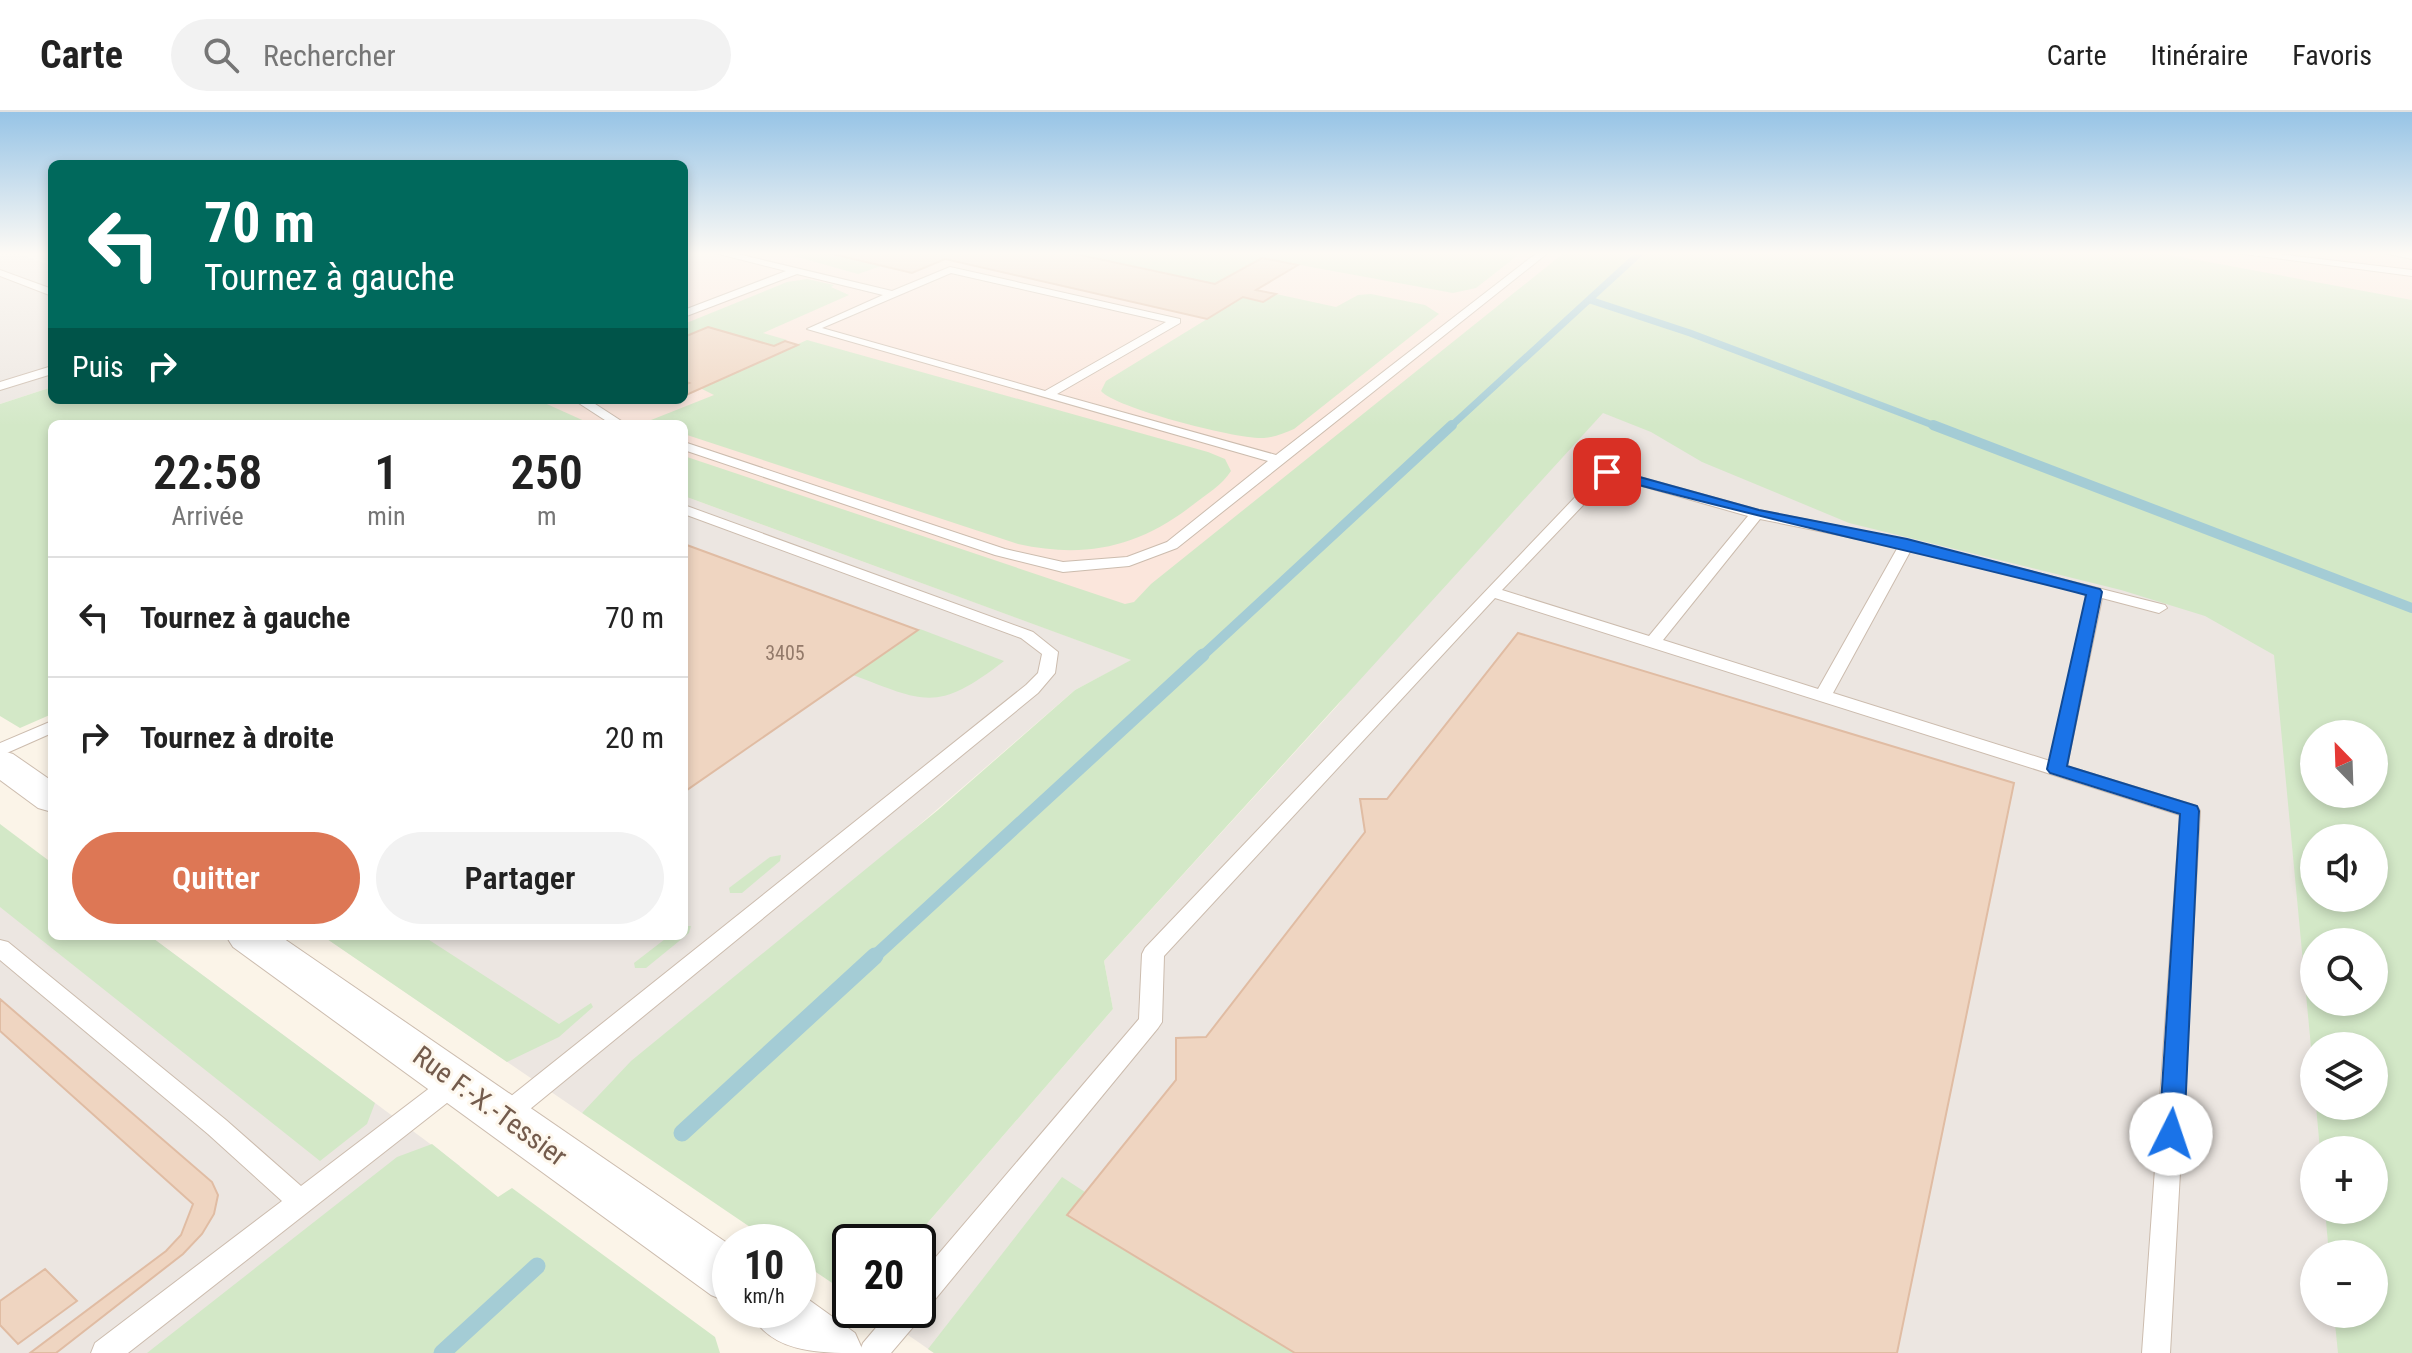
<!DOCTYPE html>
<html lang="fr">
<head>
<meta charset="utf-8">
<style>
  :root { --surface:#fff; --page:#f2f2f2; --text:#222; --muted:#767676; --line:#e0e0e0; --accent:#d75 }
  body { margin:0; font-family:"Roboto Condensed",sans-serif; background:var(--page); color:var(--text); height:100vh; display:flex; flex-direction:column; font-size:30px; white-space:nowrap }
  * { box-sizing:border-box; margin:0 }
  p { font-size:26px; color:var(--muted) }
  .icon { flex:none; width:44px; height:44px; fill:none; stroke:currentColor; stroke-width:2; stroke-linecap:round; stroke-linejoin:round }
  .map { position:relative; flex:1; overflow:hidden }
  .details { position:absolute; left:48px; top:308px; width:640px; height:520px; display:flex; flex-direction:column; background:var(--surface); border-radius:12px; box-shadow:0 4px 12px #0003 }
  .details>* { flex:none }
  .hud { position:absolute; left:48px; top:48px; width:640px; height:244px; border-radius:12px; box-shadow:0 4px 12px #0003; background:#00695c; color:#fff; overflow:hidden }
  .needle { width:52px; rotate:337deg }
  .tools { position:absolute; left:2300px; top:608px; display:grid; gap:16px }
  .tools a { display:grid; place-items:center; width:88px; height:88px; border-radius:50%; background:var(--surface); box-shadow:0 4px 12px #0003; font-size:40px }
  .speed { position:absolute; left:712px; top:1112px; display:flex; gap:16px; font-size:40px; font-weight:700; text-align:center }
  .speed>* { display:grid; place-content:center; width:104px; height:104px; border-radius:50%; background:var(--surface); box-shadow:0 4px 12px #0003; line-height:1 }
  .speed small { font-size:20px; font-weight:400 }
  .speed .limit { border:4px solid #111; border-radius:12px; background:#fff; color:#111 }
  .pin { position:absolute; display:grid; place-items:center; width:68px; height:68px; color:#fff; margin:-34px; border-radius:16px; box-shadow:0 4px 12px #0006 }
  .me { position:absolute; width:88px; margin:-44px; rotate:4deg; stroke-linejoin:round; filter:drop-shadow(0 0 6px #0008) }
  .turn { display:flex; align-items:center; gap:28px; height:168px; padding:0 24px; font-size:36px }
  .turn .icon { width:104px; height:104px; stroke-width:2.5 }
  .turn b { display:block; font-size:56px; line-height:68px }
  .then { display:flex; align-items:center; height:76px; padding:0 24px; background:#0003; gap:16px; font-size:30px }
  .eta { display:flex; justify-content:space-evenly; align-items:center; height:136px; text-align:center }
  .eta b { font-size:48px; font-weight:600; line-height:56px }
  .action { display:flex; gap:16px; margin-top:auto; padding:16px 24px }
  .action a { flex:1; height:92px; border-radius:48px; background:var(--accent); color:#fff; font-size:32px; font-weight:600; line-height:92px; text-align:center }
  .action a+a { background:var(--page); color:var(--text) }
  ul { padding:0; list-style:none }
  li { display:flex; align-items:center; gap:24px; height:120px; padding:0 24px; border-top:2px solid var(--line) }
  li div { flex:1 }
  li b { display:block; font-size:30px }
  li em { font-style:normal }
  header { display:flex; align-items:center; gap:48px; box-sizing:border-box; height:112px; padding:0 40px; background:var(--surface); border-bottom:2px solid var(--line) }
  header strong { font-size:38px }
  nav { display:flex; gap:44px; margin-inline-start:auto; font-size:28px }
  .search { width:560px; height:72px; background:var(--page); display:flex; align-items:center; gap:20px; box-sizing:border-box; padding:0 28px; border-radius:44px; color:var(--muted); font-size:30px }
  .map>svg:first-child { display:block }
  .commercial { fill:#fbe6dc }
  .industrial { fill:#ece6e1 }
  .green { fill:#d3e8c7; fill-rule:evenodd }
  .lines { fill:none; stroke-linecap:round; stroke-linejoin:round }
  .stream-far3 { stroke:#a4ccd5; stroke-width:7 }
  .stream-far2 { stroke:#a4ccd5; stroke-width:10 }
  .stream-far1 { stroke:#a4ccd5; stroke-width:13 }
  .stream { stroke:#a4ccd5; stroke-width:17 }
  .building { fill:#efd5c1; stroke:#e0bca3; stroke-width:2 }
  .lane-casing { stroke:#ccbcae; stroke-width:2 }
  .street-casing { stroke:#ccbcae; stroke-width:2 }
  .lane { fill:#fff; fill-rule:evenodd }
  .street { fill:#fff; fill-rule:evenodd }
  .route { fill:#1a73e8; stroke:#114b97; stroke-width:2 }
  .labels { text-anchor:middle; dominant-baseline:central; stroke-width:6; stroke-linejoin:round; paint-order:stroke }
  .number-label { font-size:20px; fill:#937a6a }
  .near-street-label { font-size:28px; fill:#745c4d; stroke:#fef8ee }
</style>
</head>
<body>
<header>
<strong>Carte</strong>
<div class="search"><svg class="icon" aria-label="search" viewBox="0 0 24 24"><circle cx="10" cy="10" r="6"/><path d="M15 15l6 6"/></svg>Rechercher</div>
<nav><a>Carte</a><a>Itinéraire</a><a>Favoris</a></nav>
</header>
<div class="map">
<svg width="2412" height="1241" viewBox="0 0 2412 1241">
  <rect width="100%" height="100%" fill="#fbf4e8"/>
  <!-- commercial -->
  <g class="commercial">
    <polygon points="684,140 1606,140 1132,548 684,384 684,312 486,312 421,288 684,288"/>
    <polygon points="2110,140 2412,140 2412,188"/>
  </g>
  <!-- industrial -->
  <g class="industrial">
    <polygon points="0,140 15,140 52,154 52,275 0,292"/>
    <polygon points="1620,204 2298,464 2314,786 2314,994 2330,994 2332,1038 2314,1038 2314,1098 2336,1098 2338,1142 2314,1142 2314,1202 2342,1202 2344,1241 934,1241 872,1198 918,1198 918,1130 911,1130 1113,897 1104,849 1338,593"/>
    <polygon points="684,384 1132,548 1075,578 634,960 582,1001 323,824 684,824"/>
    <polygon points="0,712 52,824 150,824 460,1054 234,1241 0,1241"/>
  </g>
  <!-- green -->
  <g class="green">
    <polygon points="802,140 824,140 881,154 858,162 794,144"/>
    <polygon points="1066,140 1522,140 1476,176 1453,181 1262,146 1215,172"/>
    <path d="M1565,140H2155L2412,188V1241H2338L2334,1202H2374V1142H2329L2325,1098H2374V1038H2320L2316,994H2374V934H2314V967L2274,543L2205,504L2121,478L1849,411L1702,350L1651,320L1603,301L1104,849L1113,897L911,1130H850V1183L798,1148V1130H772L582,1001L631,949L938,698L1075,578L1131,548L684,384V344L1125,492L1134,490L1151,472ZM2374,622V682H2314V622ZM2374,726V786H2314V726ZM2374,830V890H2314V830Z"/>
    <polygon points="807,167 834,173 831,175 849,183 763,221 787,228 774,234 684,225 684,212 787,170"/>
    <path d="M1276,182L1336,195L1358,183L1371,182L1425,193L1439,202L1294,317C1284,321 1275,325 1264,326C1239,328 1115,296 1101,279L1106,269L1243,185L1263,190Z"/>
    <path d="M807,228L1208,340L1225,347L1231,359C1222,373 1207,382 1194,392C1139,435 1086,447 1018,432L684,322V312L646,310L714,283L700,276Z"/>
    <polygon points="52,275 52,288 538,288 591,312 52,312 52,602 20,616 0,604 0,292"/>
    <path d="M920,517L1004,549C938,600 926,591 853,563Z"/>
    <polygon points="0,712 52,751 52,824 150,824 375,991 367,1012 320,1049 0,795"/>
    <polygon points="781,743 780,749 742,781 730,781 729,776 770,745"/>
    <polygon points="684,814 691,814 689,821 646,856 635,856 634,851 669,824 684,824"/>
    <polygon points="330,824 423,824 559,912 591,891 593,895 559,925 507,950 327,827"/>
    <polygon points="432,1032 498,1085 512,1076 715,1225 720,1241 147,1241 397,1045"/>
    <polygon points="1062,1065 1085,1080 1067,1104 1295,1241 934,1241 928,1237"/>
  </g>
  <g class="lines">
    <!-- stream-far3 -->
    <g class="stream-far3">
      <polyline points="1590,188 1690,221 1938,315"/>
      <polyline points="1450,315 1641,140"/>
    </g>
    <!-- stream-far2 -->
    <g class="stream-far2">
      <polyline points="1933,313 2412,496"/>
      <polyline points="1201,545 1452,313"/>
    </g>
    <!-- stream-far1 -->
    <polyline class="stream-far1" points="873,846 1203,543"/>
    <!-- stream -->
    <g class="stream">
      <polyline points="682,1021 875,844"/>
      <polyline points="442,1241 537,1154"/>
    </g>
  </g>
  <!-- building -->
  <g class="building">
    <polygon points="824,140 1066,140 1215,172 1262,146 1298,153 1256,178 1276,182 1263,190 1243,185 1207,207 945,147 912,161"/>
    <polygon points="708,215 774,234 785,229 798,233 684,284 684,273 689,271 684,269 684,225"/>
    <polygon points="684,432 918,518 684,680"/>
    <polygon points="1518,521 2014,671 1897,1241 1295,1241 1067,1103 1176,968 1176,926 1206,925 1365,720 1360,687 1387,687"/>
    <polygon points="0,887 212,1070 218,1083 214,1102 202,1122 183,1142 56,1241 30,1241 166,1139 181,1123 193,1092 0,919"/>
    <polygon points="45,1157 77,1189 18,1232 0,1213 0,1189"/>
  </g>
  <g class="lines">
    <defs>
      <g id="lane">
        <path d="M711,140H729L892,179L950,155L1180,207V211L1057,282L1276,343L1538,140H1549L1177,436L1129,454L1063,460L995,443L684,338V330L1005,437L1063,450L1127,445L1167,430L1268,349L807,217L883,183L797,162L684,205V198L786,159ZM951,161L1166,210L1045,279L822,216Z"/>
        <polygon points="2229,140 2261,140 2412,158 2412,164"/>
        <polygon points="2379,140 2412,141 2412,147"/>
        <polygon points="0,158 52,177 52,184 0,164"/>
        <polygon points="52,254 52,262 0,278 0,270"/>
        <polygon points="574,288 589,288 626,312 611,312"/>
        <path d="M1607,356L1759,398L1907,428L2165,493L2167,496L2159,501L2102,486L2067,654L2197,694L2200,699L2170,1241H2142L2180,703L1495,486L1164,844L1162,910L1158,916L928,1196L923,1198L919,1208L891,1241H859L863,1231L891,1198H918V1166L1139,907L1142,842L1145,836L1602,357ZM1610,365L1748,404L1649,524L1502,478ZM1760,407L1898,435L1818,577L1663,528ZM1911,438L2087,482L2050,649L1833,581Z"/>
        <polygon points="684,393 1033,520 1058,540 1055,561 1038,581 513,1011 504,1014 495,1011 492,1004 495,997 1026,573 1038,561 1042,542 1021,526 684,402"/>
        <polygon points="52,609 52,621 0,644 0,631"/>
        <polygon points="0,828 8,830 226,1008 301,1074 448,962 457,959 466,962 469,969 466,976 128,1241 91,1241 95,1231 282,1089 208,1022 0,848"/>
      </g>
      <g id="street">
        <polygon points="0,638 13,642 52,669 52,700 38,696 0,668"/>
        <polygon points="226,824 280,824 730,1133 730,1191 711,1183 233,835"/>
        <path d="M798,1180L855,1221L864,1241C815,1241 771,1241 748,1198H798Z"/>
      </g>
    </defs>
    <!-- lane casing -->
    <use href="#lane" class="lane-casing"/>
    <!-- street casing -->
    <use href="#street" class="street-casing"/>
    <!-- lane -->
    <use href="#lane" class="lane"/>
    <!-- street -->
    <use href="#street" class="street"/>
  </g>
  <!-- sky -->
  <linearGradient id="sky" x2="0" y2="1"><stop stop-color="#97c4e6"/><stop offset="0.45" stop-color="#fdfaf5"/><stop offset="1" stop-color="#fdfaf5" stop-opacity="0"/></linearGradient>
  <rect width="2412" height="314" fill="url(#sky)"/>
  <!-- route -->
  <path class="route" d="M1607,356L1759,398L1907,427L2100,477L2102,480L2067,654L2197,694L2199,699L2184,1022L2180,1030L2171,1033L2162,1030L2159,1022L2180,702L2050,661L2047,657L2086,483C1925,441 1763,408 1602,363L1600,360Z"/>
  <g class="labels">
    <!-- number labels -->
    <g class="number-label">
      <text x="785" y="541">3405</text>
    </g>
    <!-- near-street labels -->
    <g class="near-street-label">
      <text transform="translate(490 994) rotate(36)">Rue F.-X.-Tessier</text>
    </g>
  </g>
</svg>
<div class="tools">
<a><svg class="needle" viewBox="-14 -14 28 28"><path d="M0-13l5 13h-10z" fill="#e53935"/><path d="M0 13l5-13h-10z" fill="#767676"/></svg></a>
<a><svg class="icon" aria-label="sound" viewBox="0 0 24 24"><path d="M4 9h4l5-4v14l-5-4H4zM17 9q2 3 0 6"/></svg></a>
<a><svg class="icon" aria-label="search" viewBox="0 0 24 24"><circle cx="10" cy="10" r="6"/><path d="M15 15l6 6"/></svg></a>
<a><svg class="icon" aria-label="layers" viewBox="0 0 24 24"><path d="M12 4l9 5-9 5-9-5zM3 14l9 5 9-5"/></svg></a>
<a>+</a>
<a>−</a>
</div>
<div class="speed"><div>10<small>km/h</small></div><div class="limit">20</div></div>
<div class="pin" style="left:1607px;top:360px;background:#d93025"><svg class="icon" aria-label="arrive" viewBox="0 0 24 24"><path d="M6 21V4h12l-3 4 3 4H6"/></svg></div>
<svg class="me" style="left:2171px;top:1022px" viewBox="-20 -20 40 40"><circle r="19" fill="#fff"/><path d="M0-13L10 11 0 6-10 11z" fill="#1a73e8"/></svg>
<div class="hud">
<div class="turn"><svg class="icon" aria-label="left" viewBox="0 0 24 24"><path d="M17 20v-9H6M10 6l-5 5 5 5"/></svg><div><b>70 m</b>Tournez à gauche</div></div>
<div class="then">Puis<svg class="icon" aria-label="right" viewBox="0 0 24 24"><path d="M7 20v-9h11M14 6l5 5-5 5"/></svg></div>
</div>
<section class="details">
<div class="eta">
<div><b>22:58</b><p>Arrivée</p></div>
<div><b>1</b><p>min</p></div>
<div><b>250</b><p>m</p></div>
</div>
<ul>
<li><svg class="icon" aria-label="left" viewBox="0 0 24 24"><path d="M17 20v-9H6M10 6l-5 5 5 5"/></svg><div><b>Tournez à gauche</b></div><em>70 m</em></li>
<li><svg class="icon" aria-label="right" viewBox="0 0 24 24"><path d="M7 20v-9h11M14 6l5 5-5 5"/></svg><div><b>Tournez à droite</b></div><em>20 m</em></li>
</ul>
<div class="action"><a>Quitter</a><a>Partager</a></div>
</section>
</div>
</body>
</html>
